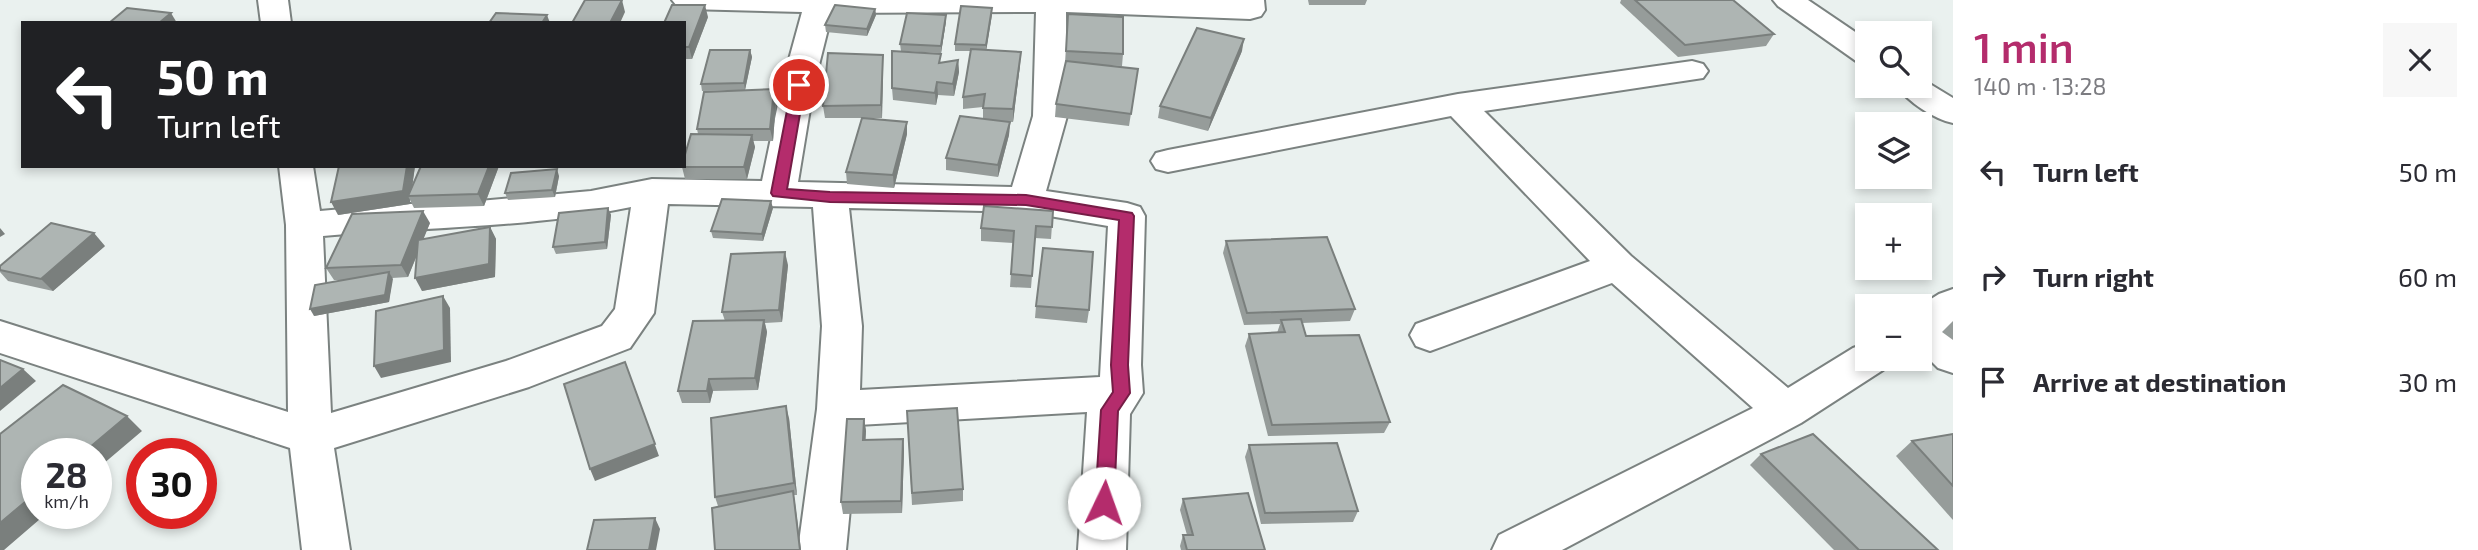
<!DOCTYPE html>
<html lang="en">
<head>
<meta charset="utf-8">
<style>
  :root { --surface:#fff; --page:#f7f7f7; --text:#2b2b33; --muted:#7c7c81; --accent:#b42c6c }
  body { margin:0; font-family:"Exo 2",sans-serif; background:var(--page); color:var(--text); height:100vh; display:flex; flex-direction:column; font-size:26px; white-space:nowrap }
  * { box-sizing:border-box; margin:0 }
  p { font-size:23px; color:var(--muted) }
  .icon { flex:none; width:38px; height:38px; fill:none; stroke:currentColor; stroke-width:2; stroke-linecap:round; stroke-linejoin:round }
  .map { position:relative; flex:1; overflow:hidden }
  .drawer { display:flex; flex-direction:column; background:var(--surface); width:525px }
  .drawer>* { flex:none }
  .hud { position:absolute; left:21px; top:21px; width:665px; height:147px; border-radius:0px; box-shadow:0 4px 10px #0003; background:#202124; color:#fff; overflow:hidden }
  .controls { position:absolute; left:1855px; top:21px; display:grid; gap:14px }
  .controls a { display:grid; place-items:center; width:77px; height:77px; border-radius:0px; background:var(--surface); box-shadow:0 4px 10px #0003; font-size:35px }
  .speed { position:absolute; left:21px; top:438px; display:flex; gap:14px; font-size:35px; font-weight:700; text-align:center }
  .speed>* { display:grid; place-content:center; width:91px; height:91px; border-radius:50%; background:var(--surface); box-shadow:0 4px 10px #0003; line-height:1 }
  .speed small { font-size:18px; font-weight:400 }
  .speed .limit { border:10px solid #d22; background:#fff; color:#111 }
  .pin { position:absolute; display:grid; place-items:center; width:60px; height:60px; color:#fff; margin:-30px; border:4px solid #fff; border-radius:50%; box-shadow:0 2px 7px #0007 }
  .me { position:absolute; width:77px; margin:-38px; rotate:3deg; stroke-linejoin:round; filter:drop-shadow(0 0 5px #0008) }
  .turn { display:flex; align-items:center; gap:24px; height:147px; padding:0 21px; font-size:32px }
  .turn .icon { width:91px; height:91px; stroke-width:2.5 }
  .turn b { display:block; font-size:49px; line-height:60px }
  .round { display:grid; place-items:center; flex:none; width:74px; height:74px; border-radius:0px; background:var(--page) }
  .overview { display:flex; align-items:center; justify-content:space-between; height:119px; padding:0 21px }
  h1 { font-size:42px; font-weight:600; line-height:52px; color:var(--accent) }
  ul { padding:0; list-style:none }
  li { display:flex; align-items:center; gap:21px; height:105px; padding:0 21px }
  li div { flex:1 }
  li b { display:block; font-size:26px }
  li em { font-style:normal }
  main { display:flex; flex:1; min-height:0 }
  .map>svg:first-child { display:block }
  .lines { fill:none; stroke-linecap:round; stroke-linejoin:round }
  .minor-casing { stroke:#7b8280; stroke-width:4 }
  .minor { fill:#fff; fill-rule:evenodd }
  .wall { fill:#969c9a }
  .shaded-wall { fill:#7a7f7d }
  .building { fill:#aeb5b3; stroke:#7a7f7d; stroke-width:2 }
  .route { fill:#b42c6c; stroke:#751d46; stroke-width:2 }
</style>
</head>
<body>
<main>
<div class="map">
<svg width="1953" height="550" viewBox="0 0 1953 550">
  <rect width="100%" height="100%" fill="#eaf1ef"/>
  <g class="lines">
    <defs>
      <g id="minor">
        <polygon points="258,0 288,0 291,23 261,23"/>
        <path d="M672,0H1264L1265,10L1261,16L1250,19L1066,12L1067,116L1046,191L1127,203L1140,207L1145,216L1141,365L1143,393L1130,414L1126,550H1078L1087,412L858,425L846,550H798L817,409L822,326L813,207L668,204L654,313L630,348L529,387L334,448L350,550H302L290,448L0,353V321L288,412L286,225L279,166H313L320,211L399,204H445L591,191L652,179L762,181L782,85L802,12L687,9L677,6ZM1036,12L1033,116L1012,187L798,182L814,85L832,13ZM631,207L615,309L602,326L506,361L331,413L323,236C426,227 530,228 631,207ZM849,208L1026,212L1108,226L1100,377L860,390L862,326Z"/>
        <polygon points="1773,0 1808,0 1867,40 1867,63 1856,61 1778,6"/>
        <polygon points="1692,61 1703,64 1708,71 1703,78 1484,111 1631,256 1788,388 1853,348 1867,343 1867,359 1889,359 1883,370 1801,423 1562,550 1492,550 1499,535 1753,408 1612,283 1444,346 1430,351 1416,346 1410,335 1416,324 1590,261 1451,116 1168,172 1156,169 1151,161 1156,153 1168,150 1458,94"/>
        <path d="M1920,78L1953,98V123C1934,119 1908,102 1897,86H1920Z"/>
        <polygon points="1953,289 1953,324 1948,328 1953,332 1953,373 1938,368 1920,350 1920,306 1939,294"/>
      </g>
    </defs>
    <!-- minor casing -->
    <use href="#minor" class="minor-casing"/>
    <!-- minor -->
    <use href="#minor" class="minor"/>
  </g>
  <!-- wall -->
  <g class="wall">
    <polygon points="1308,0 1367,0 1365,5 1309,5"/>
    <polygon points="1621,0 1733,0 1774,34 1766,46 1678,57 1620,3"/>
    <polygon points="992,8 986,50 1020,65 1013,122 1000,121 1010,122 1009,135 998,177 946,170 946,158 983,119 983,107 963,109 963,97 971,51 955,51 955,44"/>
    <polygon points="875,9 876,15 867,36 826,32 825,25"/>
    <polygon points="1068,14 1123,54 1122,66 1099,65 1138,69 1129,126 1055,117 1056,104 1066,63 1065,63"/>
    <polygon points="708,17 692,59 684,59 684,23"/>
    <polygon points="946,21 941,53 901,51 900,44"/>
    <polygon points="750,50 752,57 745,90 702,91 701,84"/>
    <polygon points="1242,51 1208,131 1158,118 1160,106"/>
    <polygon points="958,60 959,72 954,96 938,95 936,105 893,100 892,88 942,63"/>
    <polygon points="883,68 882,118 863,118 907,122 907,134 894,188 847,184 846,172 862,118 825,118 823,106"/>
    <polygon points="774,89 776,101 773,141 753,141 755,147 747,179 685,179 682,167 698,134 697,129"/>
    <polygon points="415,166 412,186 421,166 499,166 484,206 414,208 410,200 410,204 338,215"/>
    <polygon points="559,176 555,197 508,200 505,193"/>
    <polygon points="608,208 611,215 607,249 556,254 553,247"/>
    <polygon points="773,208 763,241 713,238 711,231"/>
    <polygon points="1053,211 1051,239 1035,238 1031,288 1010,287 1013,243 981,241 981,228"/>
    <polygon points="430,223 423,239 490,227 496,239 495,277 422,291 417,255 408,277 392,278 389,302 314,316 342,280 334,280 326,268"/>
    <polygon points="1226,241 1355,309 1350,321 1302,323 1306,336 1390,422 1384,433 1268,436 1245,346 1249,334 1277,333 1280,324 1244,325 1223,253"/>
    <polygon points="105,246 53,291 8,281 0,272 0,266"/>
    <polygon points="788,265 782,322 765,323 767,332 758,390 713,391 710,403 682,403 678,391 725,321 722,312"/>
    <polygon points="1036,306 1089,310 1087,323 1035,318"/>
    <polygon points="1953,321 1953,340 1942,332"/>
    <polygon points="907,411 963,489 963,501 912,505"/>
    <polygon points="789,418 797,495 793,495 795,503 718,506 715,497"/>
    <polygon points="864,419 866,431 865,440 903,439 904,450 902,513 843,514 841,502"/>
    <polygon points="1953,434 1953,520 1896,456 1912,441"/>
    <polygon points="1249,445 1358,511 1353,522 1261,524 1245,457"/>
    <polygon points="1761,454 1938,550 1834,550 1750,465"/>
    <polygon points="1183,499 1265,550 1181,550 1180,546 1183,535 1187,535 1180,510"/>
  </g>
  <!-- shaded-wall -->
  <g class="shaded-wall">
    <polygon points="622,0 625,12 620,23 610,23"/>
    <polygon points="705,5 708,17 692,59 689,47"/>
    <polygon points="992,8 992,15 986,52 986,45"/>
    <polygon points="875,9 876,15 867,36 867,29"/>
    <polygon points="171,13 177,23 159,23"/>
    <polygon points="547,15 550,23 542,23"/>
    <polygon points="946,15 946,21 941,53 941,46"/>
    <polygon points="1244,39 1242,51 1208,131 1211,118"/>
    <polygon points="750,50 752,57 745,90 744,83"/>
    <polygon points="1021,52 1020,65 1013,122 1013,109"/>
    <polygon points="883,55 883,68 882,118 881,105"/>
    <polygon points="958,60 959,72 954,96 953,84"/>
    <polygon points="937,82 938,95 936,105 935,93"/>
    <polygon points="774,89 776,101 773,141 770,129"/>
    <polygon points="907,122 907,134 894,188 893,175"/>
    <polygon points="1010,122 1009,135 998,177 998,165"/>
    <polygon points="752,135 755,147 747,179 744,167"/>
    <polygon points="407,166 415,166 411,196 408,196 410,200 410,204 338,215 331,202"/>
    <polygon points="489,166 499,166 484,206 478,194"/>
    <polygon points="557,169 559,176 555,197 552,190"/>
    <polygon points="771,201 773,208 763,241 762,234"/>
    <polygon points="608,208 611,215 607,249 605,242"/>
    <polygon points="423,211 430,223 408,277 401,265"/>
    <polygon points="490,227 496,239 495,277 422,291 415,278"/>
    <polygon points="0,228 5,234 0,237"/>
    <polygon points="94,233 105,246 53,291 41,279"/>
    <polygon points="785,252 788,265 782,322 779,310"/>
    <polygon points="389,272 393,279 389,302 314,316 310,309"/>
    <polygon points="443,296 450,308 451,362 381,378 374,366"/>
    <polygon points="764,320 767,332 758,390 755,378"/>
    <polygon points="625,362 659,456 595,481 590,469"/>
    <polygon points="23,369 36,381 0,411 0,388"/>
    <polygon points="709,379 713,391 710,403 707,391"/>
    <polygon points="786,406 789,418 797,495 794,483"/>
    <polygon points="127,416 142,431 96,470 96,453 83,453"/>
    <polygon points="864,419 866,431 865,452 863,440"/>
    <polygon points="903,439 904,450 902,513 901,501"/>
    <polygon points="793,491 795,503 801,550 800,550"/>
    <polygon points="37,492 37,513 47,513 4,550 0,550 0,523"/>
    <polygon points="655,518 660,529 656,550 649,550"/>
  </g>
  <!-- building -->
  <g class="building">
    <polygon points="585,0 622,0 610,23 572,23"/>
    <polygon points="1635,0 1733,0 1774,34 1685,45"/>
    <polygon points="672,5 705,5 689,47 684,47 684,23 664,23"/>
    <polygon points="835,5 875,9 867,29 825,25"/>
    <polygon points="961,6 992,8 986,45 955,44"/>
    <polygon points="127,8 171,13 159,23 109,23"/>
    <polygon points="496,13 547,15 542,23 489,23"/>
    <polygon points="907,13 946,15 941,46 900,44"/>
    <polygon points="1068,14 1123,17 1123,54 1066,51"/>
    <polygon points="1197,28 1244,39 1211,118 1160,106"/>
    <polygon points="971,49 1021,52 1013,109 983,108 985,94 963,97"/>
    <polygon points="710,50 750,50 744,83 701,84"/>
    <polygon points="892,51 941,54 939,63 958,60 953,84 937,82 935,93 892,88"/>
    <polygon points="828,53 883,55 881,105 823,106"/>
    <polygon points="1066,61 1138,69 1131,114 1056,104"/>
    <polygon points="774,89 770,129 697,129 704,92"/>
    <polygon points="960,116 1010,122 998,165 946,158"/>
    <polygon points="862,118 907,122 893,175 846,172"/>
    <polygon points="691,134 752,135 744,167 682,167 684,166 684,158"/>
    <polygon points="339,166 407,166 403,191 331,202"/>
    <polygon points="421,166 489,166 478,194 408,196"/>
    <polygon points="557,169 552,190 505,193 511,173"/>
    <polygon points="722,199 771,201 762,234 711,231"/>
    <polygon points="984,206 1053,211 1052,227 1036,226 1032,276 1011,274 1014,231 981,228"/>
    <polygon points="608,208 605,242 553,247 559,213"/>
    <polygon points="423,211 401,265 326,268 352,214"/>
    <polygon points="51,223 94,233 41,279 0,270 0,266"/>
    <polygon points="490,227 489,264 415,278 418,240"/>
    <polygon points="1327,237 1355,309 1247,313 1226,241"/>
    <polygon points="1043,248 1093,252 1089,310 1036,306"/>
    <polygon points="785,252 779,310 722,312 731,254"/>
    <polygon points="389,272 385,295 310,309 315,285"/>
    <polygon points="443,296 444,350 374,366 376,311"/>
    <polygon points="1301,319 1306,336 1359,335 1390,422 1272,425 1249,334 1285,332 1281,320"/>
    <polygon points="764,320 755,378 709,379 707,391 678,391 693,321"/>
    <polygon points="0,360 23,369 0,388"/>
    <polygon points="625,362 655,444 590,469 564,384"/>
    <polygon points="63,385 127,416 83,453 37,453 37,492 0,523 0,434"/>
    <polygon points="786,406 794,483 715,497 711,418"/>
    <polygon points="957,408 963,489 912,493 907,411"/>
    <polygon points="847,419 864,419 863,440 903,439 901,501 841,502"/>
    <polygon points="1813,434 1938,550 1859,550 1761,454"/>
    <polygon points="1953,434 1953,486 1912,441"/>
    <polygon points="1337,443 1358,511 1265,513 1249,445"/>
    <polygon points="793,491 800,550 715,550 712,508"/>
    <polygon points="1248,493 1265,550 1187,550 1183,535 1193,535 1183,499"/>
    <polygon points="655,518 649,550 587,550 594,520"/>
  </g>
  <!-- route -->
  <polygon class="route" points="799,81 805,85 787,189 830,192 1026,195 1132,213 1134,216 1128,365 1130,393 1118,411 1114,503 1111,509 1104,511 1098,509 1095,503 1101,410 1113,392 1111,365 1119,220 1026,205 830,202 773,196 771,193 792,85"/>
</svg>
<div class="controls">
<a><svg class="icon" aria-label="search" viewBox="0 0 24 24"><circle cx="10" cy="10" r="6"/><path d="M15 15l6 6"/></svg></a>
<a><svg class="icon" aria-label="layers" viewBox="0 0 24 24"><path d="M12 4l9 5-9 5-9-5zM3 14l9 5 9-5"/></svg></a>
<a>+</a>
<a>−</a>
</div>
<div class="speed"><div>28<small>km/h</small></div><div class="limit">30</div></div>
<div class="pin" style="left:799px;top:85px;background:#d93025"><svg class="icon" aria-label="arrive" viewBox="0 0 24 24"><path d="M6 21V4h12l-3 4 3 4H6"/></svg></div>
<svg class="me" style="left:1104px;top:503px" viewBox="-20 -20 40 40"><circle r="19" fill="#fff"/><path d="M0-13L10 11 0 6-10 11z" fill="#b42c6c"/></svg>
<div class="hud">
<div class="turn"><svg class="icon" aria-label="left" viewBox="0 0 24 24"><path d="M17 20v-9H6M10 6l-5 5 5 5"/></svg><div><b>50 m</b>Turn left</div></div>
</div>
</div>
<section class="drawer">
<div class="overview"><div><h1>1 min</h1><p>140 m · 13:28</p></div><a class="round"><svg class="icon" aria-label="close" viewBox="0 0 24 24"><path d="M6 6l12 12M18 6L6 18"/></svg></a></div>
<ul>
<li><svg class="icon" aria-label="left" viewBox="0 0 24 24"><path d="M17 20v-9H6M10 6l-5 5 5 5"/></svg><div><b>Turn left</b></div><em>50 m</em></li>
<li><svg class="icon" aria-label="right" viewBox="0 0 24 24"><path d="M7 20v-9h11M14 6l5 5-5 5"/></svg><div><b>Turn right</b></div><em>60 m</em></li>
<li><svg class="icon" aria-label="arrive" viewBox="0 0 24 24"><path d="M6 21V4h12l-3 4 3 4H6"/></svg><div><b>Arrive at destination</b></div><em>30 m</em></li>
</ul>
</section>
</main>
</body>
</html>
